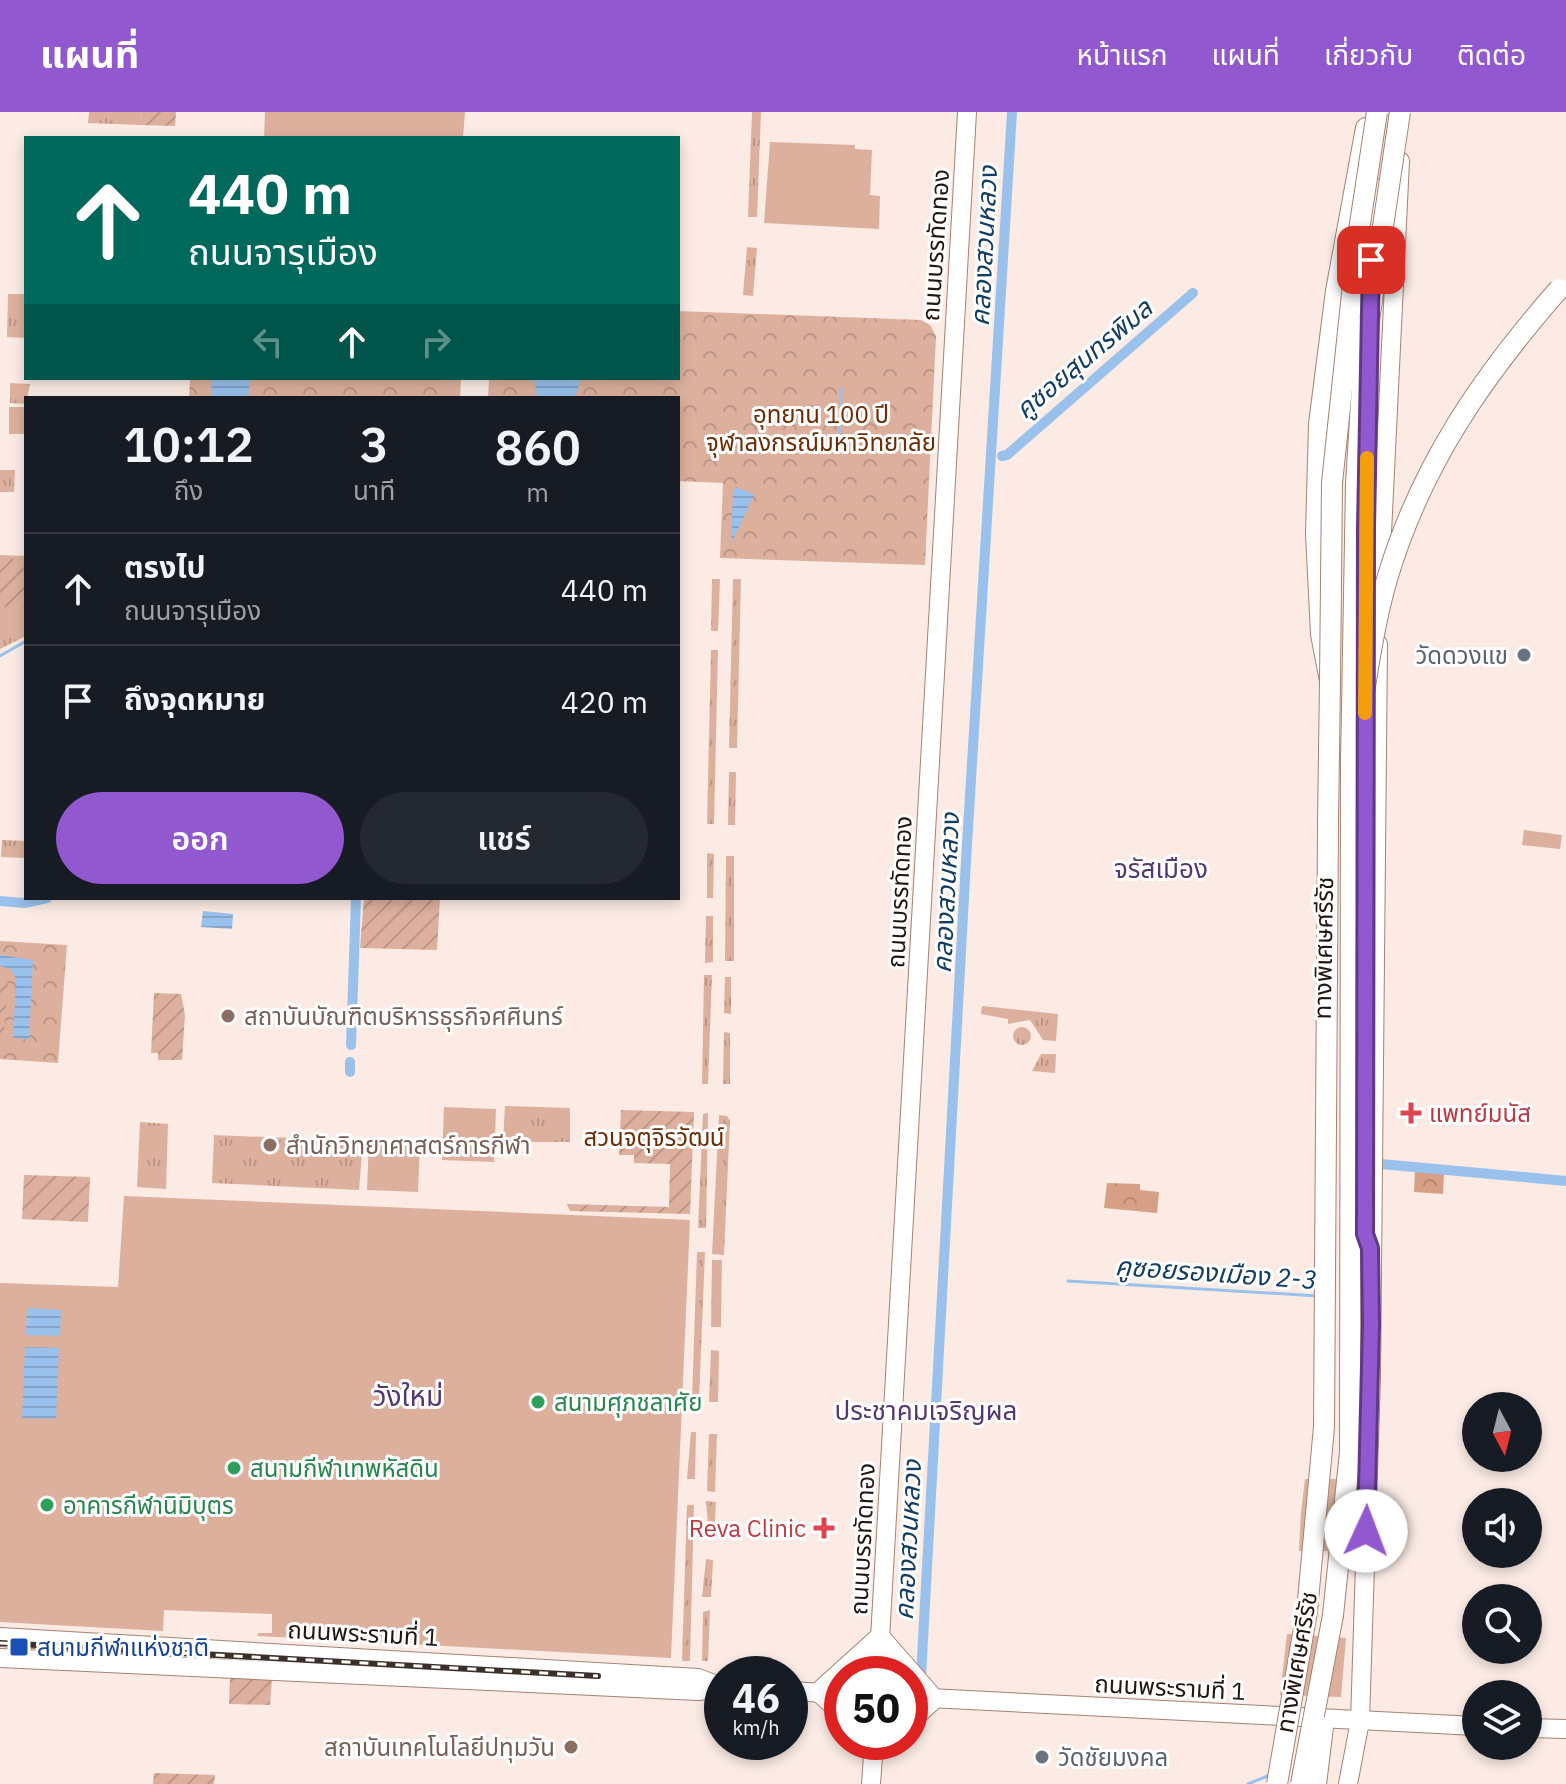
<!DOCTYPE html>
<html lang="th">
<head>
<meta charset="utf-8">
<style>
  :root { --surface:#171b24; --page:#242831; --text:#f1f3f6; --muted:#9ea1a6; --line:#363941; --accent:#9258d0 }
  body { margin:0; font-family:"IBM Plex Sans","Noto Sans Thai",sans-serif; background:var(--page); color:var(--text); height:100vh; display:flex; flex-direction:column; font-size:30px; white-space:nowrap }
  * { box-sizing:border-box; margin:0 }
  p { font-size:26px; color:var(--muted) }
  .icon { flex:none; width:44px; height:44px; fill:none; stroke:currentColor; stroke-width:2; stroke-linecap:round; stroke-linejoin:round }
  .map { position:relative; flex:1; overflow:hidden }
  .details { position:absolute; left:24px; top:284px; width:656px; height:504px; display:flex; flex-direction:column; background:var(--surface); border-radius:0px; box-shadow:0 4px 12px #0003 }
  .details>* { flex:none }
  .top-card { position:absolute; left:24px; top:24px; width:656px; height:244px; border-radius:0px; box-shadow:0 4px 12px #0003; background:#00695c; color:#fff; overflow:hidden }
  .needle { width:52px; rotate:173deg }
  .fabs { position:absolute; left:1462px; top:1280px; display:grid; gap:16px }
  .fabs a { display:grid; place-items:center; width:80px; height:80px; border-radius:50%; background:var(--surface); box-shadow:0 4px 12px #0003; font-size:40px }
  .speed { position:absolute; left:704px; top:1544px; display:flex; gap:16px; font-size:40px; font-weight:700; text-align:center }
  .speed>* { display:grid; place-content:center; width:104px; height:104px; border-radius:50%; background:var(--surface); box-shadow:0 4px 12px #0003; line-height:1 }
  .speed small { font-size:20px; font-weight:400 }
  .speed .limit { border:12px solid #d22; background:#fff; color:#111 }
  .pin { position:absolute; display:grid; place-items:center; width:68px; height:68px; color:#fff; margin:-34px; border-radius:16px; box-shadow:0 4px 12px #0006 }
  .me { position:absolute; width:88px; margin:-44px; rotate:2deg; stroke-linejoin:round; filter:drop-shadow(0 0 6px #0008) }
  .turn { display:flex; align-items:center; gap:28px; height:168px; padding:0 32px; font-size:36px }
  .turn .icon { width:104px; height:104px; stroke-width:2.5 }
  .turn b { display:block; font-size:56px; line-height:68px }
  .lanes { display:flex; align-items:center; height:76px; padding:0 32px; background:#0003; justify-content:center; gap:40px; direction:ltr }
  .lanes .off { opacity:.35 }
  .eta { display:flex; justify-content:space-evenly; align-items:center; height:136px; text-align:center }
  .eta b { font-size:48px; font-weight:600; line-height:56px }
  .button { display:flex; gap:16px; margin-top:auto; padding:16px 32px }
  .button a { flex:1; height:92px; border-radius:48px; background:var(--accent); color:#fff; font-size:32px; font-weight:600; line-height:92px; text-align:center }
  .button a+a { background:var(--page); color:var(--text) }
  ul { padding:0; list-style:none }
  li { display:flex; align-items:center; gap:24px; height:112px; padding:0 32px; border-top:2px solid var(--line) }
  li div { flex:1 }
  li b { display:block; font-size:30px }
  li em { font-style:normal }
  header { display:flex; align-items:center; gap:48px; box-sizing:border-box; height:112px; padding:0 40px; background:var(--accent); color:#fff }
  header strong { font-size:38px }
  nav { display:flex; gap:44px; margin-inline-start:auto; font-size:28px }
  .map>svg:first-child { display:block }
  .grass { fill:url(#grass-tufts) }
  .forest { fill:url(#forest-crowns) }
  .park { fill:url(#park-crowns) }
  .garden { fill:url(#garden-furrows) }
  .pitch { fill:#dcb09d }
  .water { fill:url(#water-rules) }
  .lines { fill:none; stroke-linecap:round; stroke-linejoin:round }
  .stream { stroke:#99c1ec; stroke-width:3 }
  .canal { stroke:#99c1ec; stroke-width:10 }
  .major-casing { stroke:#a58272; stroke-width:20 }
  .highway-casing { stroke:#a58272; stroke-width:22 }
  .major { stroke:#fff; stroke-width:18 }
  .highway { stroke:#fff; stroke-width:20 }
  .rail-casing { stroke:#3c2f29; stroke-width:6 }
  .rail { stroke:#fff; stroke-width:3; stroke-dasharray:9; stroke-linecap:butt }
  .highway-bridge-casing { stroke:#a58272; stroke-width:22; stroke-linecap:butt }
  .highway-bridge { stroke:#fff; stroke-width:20 }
  .route-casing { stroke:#5f3987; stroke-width:20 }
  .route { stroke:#9258d0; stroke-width:14 }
  .slow { stroke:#f59e0b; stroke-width:14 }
  .worship-dot { fill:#6b7280; stroke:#fff; stroke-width:3 }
  .education-dot { fill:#8d6e63; stroke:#fff; stroke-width:3 }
  .health-dot { fill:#e0444e; stroke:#fff; stroke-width:3 }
  .leisure-dot { fill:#2e9e5b; stroke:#fff; stroke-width:3 }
  .transit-dot { fill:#1a4fb4; stroke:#fff; stroke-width:3 }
  .labels { text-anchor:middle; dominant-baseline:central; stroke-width:6; stroke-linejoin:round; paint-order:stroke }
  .street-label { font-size:24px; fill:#22150f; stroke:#fff }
  .park-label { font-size:24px; fill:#6e2c04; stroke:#fff }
  .worship-label { font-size:24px; fill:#5b616d; stroke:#fff; text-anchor:end }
  .education-label { font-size:24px; fill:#785e54; stroke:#fff; text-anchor:start }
  .health-label { font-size:24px; fill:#be3a42; stroke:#fff; text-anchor:start }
  .leisure-label { font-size:24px; fill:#27864d; stroke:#fff; text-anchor:start }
  .transit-label { font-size:24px; fill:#164399; stroke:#fff; text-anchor:start }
  .water-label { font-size:26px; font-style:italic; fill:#123d65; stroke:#fff }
  .neighbourhood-label { font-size:26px; fill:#533873; stroke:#fff }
  .quarter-label { font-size:28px; fill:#533873; stroke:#fff }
</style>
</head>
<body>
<header>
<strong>แผนที่</strong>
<nav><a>หน้าแรก</a><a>แผนที่</a><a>เกี่ยวกับ</a><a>ติดต่อ</a></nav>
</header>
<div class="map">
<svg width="1566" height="1672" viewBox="0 0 1566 1672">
  <defs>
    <pattern id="grass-tufts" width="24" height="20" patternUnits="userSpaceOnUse" patternTransform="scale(2)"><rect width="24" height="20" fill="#dcb09d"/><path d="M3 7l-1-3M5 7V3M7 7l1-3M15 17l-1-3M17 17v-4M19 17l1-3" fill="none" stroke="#bc9686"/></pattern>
    <pattern id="forest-crowns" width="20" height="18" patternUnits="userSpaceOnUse" patternTransform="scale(2)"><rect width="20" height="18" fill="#d69f86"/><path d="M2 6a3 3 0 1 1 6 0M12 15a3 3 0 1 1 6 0" fill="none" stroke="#b78872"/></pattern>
    <pattern id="park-crowns" width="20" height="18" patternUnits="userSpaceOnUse" patternTransform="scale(2)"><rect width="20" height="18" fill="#dcb09d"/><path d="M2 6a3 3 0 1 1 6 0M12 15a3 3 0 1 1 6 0" fill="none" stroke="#bc9686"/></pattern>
    <pattern id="garden-furrows" width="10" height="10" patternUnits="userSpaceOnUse" patternTransform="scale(2)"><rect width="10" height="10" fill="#dcb09d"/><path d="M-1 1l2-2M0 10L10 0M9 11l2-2" fill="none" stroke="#bc9686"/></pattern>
    <pattern id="water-rules" width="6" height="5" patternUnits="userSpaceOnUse" patternTransform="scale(2)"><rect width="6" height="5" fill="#99c1ec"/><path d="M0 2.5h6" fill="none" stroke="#84a5c9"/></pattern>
  </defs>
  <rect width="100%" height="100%" fill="#fbebe4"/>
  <!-- grass -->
  <g class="grass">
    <polygon points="89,0 142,0 141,13 88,11"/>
    <polygon points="752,0 761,0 757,105 748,105"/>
    <polygon points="747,135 757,136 753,184 743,183"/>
    <polygon points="8,182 26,182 26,226 7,225"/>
    <polygon points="10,271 30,272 26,292 10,291"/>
    <rect x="9" y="295" width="17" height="27"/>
    <polygon points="0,358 15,358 14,380 0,380"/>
    <polygon points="0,443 26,444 26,524 0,537"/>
    <polygon points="712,467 720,467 718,519 711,519"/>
    <polygon points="733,467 741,467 737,636 729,636"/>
    <polygon points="711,538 718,538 714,712 707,712"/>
    <polygon points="729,660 736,660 735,713 728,713"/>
    <polygon points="2,728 26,729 26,746 1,745"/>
    <polygon points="707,741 714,742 713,786 707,786"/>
    <polygon points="726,744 734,744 734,849 725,849"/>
    <polygon points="706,804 713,804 713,850 705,851"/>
    <polygon points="704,863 712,863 708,972 702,972"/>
    <polygon points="725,865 731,865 731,902 724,901"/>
    <polygon points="982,894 1058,902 1056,929 1043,928 1030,908 1008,912 1008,907 981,902"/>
    <circle cx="1022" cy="924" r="9"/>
    <polygon points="724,920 730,921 730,972 723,972"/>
    <polygon points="1041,942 1056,942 1055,961 1032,959"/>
    <polygon points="505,994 570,996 570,1030 503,1030"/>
    <polygon points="708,1001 706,1116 698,1116 703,1002"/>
    <polygon points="719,1003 727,1004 730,1009 724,1143 712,1142"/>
    <polygon points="140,1010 168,1012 166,1077 137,1075"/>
    <polygon points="214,1023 363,1029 359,1078 212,1071"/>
    <polygon points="697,1140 705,1140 699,1288 692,1288"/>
    <polygon points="712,1148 722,1148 721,1215 711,1215"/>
    <polygon points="711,1238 719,1239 718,1290 709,1290"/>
    <polygon points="691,1320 696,1320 695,1367 687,1367"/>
    <polygon points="709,1322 717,1322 715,1380 707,1379"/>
    <polygon points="706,1389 716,1390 714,1424 709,1424"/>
    <polygon points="687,1393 694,1393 690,1549 682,1549"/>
    <polygon points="706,1447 713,1448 711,1485 702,1485"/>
    <polygon points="710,1498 708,1549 702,1549 703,1500"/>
  </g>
  <!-- forest -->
  <g class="forest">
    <polygon points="1415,1059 1444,1061 1443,1082 1414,1080"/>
    <polygon points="1107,1071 1140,1072 1140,1078 1159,1080 1157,1101 1104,1096"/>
  </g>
  <!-- park -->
  <g class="park">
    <polygon points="678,199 921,208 930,213 936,224 925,453 720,446 723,371 678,369 678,286 488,286 489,266 678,266"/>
    <polygon points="190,266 461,266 460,286 189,286"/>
    <polygon points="0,829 67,833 58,951 0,947"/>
    <polygon points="1301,1400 1358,1401 1357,1439 1299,1439"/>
  </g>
  <!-- garden -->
  <g class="garden">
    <polygon points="142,0 176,0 175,14 141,13"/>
    <polygon points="0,446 26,447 26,496 0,495"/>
    <polygon points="364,786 440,786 437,838 360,836"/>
    <polygon points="0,860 8,867 3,934 0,934"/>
    <polygon points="154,881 181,882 185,903 182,948 158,948 158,941 151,941"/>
    <polygon points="621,998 694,1000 690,1102 570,1099 567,1092 669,1095 670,1052 634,1051 634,1043 619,1043"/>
    <polygon points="24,1063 90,1065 88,1110 22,1107"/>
    <polygon points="230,1564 272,1566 270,1593 229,1592"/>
    <polygon points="154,1661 215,1663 214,1672 153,1672"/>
  </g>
  <!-- pitch -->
  <g class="pitch">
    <polygon points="265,0 465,0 463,26 264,26"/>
    <polygon points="770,30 855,33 855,37 872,38 870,83 880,84 879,117 764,111"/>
    <polygon points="1524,718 1562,723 1560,737 1522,733"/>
    <polygon points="444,995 496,997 494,1050 442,1048"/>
    <polygon points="369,1027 420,1030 418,1080 367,1078"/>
    <polygon points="124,1084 690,1108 671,1546 258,1524 258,1521 272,1521 272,1502 164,1498 163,1519 0,1510 0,1171 118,1175"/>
    <polygon points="1305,1367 1358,1367 1358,1401 1301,1400"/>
    <polygon points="1287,1522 1346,1526 1341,1585 1280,1583"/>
  </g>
  <!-- water -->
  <g class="water">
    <polygon points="212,266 250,266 248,286 211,284"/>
    <polygon points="534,266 581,266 575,286 537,286"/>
    <polygon points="737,375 754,383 731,432 733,378"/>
    <polygon points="203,799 233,802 232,817 201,815"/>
    <polygon points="0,843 33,848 29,927 13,926 16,867 11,857 0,854"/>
    <polygon points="27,1196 61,1198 60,1224 26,1223"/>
    <polygon points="25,1235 59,1236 56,1307 22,1306"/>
  </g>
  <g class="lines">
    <!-- stream -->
    <g class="stream">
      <polyline points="840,321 841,277"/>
      <polyline points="0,544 26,529"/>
      <polyline points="1068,1169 1318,1184"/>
      <polyline points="1248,1672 1270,1663"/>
    </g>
    <!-- canal -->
    <g class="canal">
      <polyline points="1002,344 1007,343 1193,181"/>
      <polyline points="0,789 24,791 47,786"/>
      <polyline points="351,933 356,786"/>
      <polyline points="350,960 350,950"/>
      <polyline points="1381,1052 1566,1069"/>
      <polyline points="921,1564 966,749 1012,0"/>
    </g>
    <defs>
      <g id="major">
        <polyline points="1371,146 1373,75"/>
        <polyline points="1379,483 1400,49"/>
        <polyline points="1365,538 1367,339"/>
        <polyline points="1364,702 1365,591"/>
        <polyline points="880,1524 935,1587"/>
        <polyline points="0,1525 698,1566 722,1575"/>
        <polyline points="0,1546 698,1579 722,1576"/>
        <polyline points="878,1562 967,0"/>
        <polyline points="790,1579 842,1582"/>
        <polyline points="818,1580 880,1524"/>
        <polyline points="818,1580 842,1602"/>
        <polyline points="910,1585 1476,1614"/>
        <polyline points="910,1610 935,1587"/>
        <polyline points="1528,1616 1566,1617"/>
        <polyline points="871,1672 874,1630"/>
        <polyline points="1348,1672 1360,1609 1371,1266 1378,532"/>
      </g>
      <g id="highway">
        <polyline points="1328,711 1330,569 1321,522 1316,422 1319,312 1336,179 1366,16"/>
        <polyline points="1333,1503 1350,1340 1351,651"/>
      </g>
    </defs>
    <!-- major casing -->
    <use href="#major" class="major-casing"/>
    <!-- highway casing -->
    <use href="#highway" class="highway-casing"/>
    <!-- major -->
    <use href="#major" class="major"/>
    <!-- highway -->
    <use href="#highway" class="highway"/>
    <defs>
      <polyline id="rail" points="0,1531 598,1564"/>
    </defs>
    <!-- rail casing -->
    <use href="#rail" class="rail-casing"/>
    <!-- rail -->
    <use href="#rail" class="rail"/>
    <defs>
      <g id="highway-bridge">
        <polyline points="1330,569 1332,371 1358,125 1377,0"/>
        <path d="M1360,604C1368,558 1374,512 1387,467C1421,353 1482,265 1559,177"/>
        <polyline points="1351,651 1356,372 1364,242 1400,0"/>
        <polyline points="1277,1672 1307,1499 1324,1315 1328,711"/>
        <polyline points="1301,1672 1333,1503"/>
        <polyline points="1316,1672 1323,1615"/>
      </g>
    </defs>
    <!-- highway-bridge casing -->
    <use href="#highway-bridge" class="highway-bridge-casing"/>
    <!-- highway-bridge -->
    <use href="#highway-bridge" class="highway-bridge"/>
  </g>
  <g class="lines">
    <defs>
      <polyline id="route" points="1366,1419 1371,1212 1370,1136 1365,1122 1366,416 1371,148"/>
    </defs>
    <!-- route casing -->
    <use href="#route" class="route-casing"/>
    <!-- route -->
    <use href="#route" class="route"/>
    <!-- slow -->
    <polyline class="slow" points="1365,601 1367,346"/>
  </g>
  <!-- markers -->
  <g class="worship-dot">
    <circle cx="1524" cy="543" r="8"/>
    <circle cx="1042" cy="1645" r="8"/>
  </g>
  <g class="education-dot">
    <circle cx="228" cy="904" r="8"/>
    <circle cx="270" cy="1033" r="8"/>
    <circle cx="571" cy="1635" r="8"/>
  </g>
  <g class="health-dot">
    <path d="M1407 989h8v8h8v8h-8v8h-8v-8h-8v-8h8z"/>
    <path d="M820 1404h8v8h8v8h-8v8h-8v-8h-8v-8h8z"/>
  </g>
  <g class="leisure-dot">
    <circle cx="538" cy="1290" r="8"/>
    <circle cx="234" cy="1356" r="8"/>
    <circle cx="47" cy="1393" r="8"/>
  </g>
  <rect class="transit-dot" x="9" y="1525" width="20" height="20" rx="4"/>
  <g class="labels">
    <!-- street labels -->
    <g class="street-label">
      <text transform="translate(935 133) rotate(-86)">ถนนบรรทัดทอง</text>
      <text transform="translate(899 780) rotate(-87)">ถนนบรรทัดทอง</text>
      <text transform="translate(1323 836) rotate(-89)">ทางพิเศษศรีรัช</text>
      <text transform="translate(862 1427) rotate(-87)">ถนนบรรทัดทอง</text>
      <text transform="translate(363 1521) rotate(3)">ถนนพระรามที่ 1</text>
      <text transform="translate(1296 1550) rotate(-80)">ทางพิเศษศรีรัช</text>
      <text transform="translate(1170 1575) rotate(3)">ถนนพระรามที่ 1</text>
    </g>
    <!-- park labels -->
    <g class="park-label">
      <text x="821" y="302">อุทยาน 100 ปี<tspan x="821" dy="28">จุฬาลงกรณ์มหาวิทยาลัย</tspan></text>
      <text x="654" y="1025">สวนจตุจิรวัฒน์</text>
    </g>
    <!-- worship labels -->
    <g class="worship-label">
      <text x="1508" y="543">วัดดวงแข</text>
      <text x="1058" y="1645" text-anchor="start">วัดชัยมงคล</text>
    </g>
    <!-- education labels -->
    <g class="education-label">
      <text x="244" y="904">สถาบันบัณฑิตบริหารธุรกิจศศินทร์</text>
      <text x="286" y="1033">สำนักวิทยาศาสตร์การกีฬา</text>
      <text x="555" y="1635" text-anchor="end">สถาบันเทคโนโลยีปทุมวัน</text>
    </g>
    <!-- health labels -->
    <g class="health-label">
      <text x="1429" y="1001">แพทย์มนัส</text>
      <text x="806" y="1416" text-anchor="end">Reva Clinic</text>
    </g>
    <!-- leisure labels -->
    <g class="leisure-label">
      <text x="554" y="1290">สนามศุภชลาศัย</text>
      <text x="250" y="1356">สนามกีฬาเทพหัสดิน</text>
      <text x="63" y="1393">อาคารกีฬานิมิบุตร</text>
    </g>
    <!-- transit labels -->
    <g class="transit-label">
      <text x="37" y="1535">สนามกีฬาแห่งชาติ</text>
    </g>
    <!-- water labels -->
    <g class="water-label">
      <text transform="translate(983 134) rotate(-87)">คลองสวนหลวง</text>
      <text transform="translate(1083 246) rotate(-40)">คูซอยสุนทรพิมล</text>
      <text transform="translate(945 781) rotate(-87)">คลองสวนหลวง</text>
      <text transform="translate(1216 1160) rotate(4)">คูซอยรองเมือง 2-3</text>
      <text transform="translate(907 1428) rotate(-87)">คลองสวนหลวง</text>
    </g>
    <!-- neighbourhood labels -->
    <g class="neighbourhood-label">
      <text x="1161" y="756">จรัสเมือง</text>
      <text x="926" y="1298">ประชาคมเจริญผล</text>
    </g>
    <!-- quarter labels -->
    <g class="quarter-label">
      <text x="408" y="1283">วังใหม่</text>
    </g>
  </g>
</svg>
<div class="fabs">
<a><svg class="needle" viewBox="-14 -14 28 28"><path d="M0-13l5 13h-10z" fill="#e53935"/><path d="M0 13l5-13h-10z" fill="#9ea1a6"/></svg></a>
<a><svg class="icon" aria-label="sound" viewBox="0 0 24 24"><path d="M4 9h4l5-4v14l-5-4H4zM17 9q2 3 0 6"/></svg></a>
<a><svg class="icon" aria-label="search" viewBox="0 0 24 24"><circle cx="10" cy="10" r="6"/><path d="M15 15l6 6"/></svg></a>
<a><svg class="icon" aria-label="layers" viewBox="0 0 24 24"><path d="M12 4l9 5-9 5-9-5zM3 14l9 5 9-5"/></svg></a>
</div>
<div class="speed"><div>46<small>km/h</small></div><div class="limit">50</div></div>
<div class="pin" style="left:1371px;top:148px;background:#d93025"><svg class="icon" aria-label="arrive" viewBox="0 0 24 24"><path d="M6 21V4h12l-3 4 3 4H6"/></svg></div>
<svg class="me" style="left:1366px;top:1419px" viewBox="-20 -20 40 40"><circle r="19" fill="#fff"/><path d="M0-13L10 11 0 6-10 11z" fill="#9258d0"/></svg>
<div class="top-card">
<div class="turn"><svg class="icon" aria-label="ahead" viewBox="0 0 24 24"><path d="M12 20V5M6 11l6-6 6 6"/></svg><div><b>440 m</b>ถนนจารุเมือง</div></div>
<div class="lanes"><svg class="icon off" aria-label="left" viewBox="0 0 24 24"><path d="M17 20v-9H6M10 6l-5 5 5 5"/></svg><svg class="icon" aria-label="ahead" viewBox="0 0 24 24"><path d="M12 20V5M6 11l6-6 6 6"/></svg><svg class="icon off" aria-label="right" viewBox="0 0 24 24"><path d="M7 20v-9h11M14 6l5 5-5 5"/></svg></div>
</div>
<section class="details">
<div class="eta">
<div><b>10:12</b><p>ถึง</p></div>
<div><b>3</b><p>นาที</p></div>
<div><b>860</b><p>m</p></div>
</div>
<ul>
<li><svg class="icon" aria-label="ahead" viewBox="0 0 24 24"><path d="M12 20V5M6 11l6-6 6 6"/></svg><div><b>ตรงไป</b><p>ถนนจารุเมือง</p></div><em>440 m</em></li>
<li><svg class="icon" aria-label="arrive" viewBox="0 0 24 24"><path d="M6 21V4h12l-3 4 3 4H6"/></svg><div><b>ถึงจุดหมาย</b></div><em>420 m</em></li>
</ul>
<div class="button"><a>ออก</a><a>แชร์</a></div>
</section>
</div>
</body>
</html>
